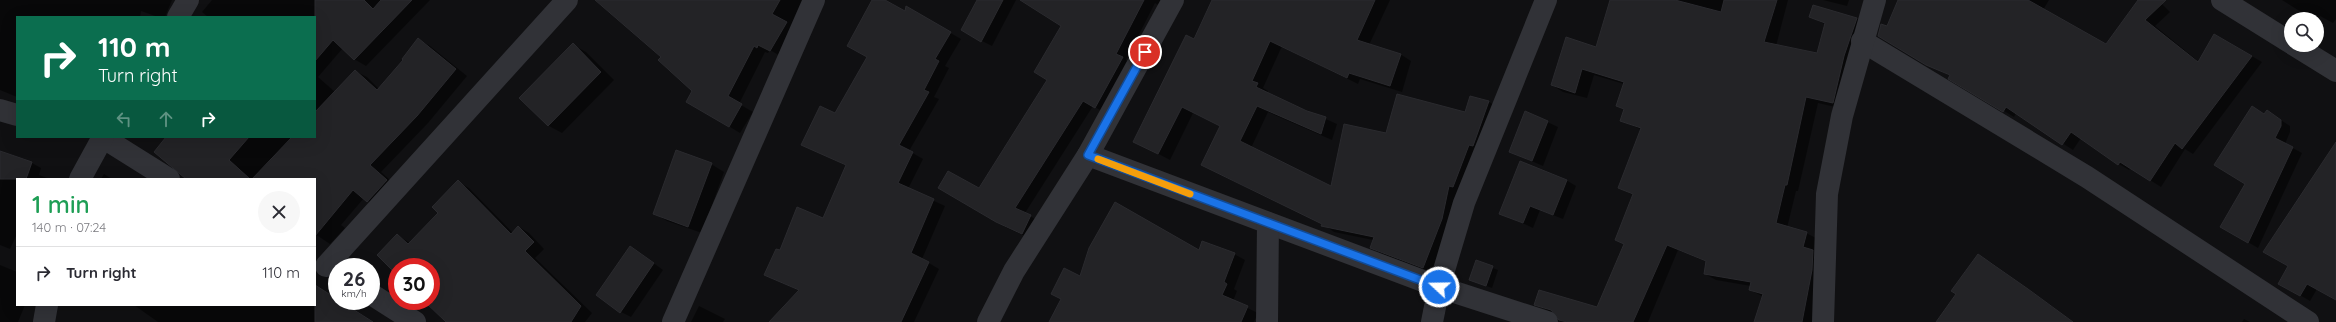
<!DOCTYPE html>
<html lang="en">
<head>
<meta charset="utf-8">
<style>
  :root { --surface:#fff; --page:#f7f7f7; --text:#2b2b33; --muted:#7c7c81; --line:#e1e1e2 }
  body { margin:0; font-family:Quicksand,sans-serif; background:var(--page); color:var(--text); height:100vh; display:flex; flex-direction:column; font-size:15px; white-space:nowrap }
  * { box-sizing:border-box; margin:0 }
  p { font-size:13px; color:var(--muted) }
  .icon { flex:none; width:22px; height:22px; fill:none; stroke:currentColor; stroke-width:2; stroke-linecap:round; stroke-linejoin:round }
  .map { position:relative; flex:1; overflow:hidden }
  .drawer { position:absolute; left:16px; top:178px; width:300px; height:128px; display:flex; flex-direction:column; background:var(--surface); border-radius:0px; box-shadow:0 4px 16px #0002 }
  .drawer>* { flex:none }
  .guide { position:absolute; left:16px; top:16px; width:300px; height:122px; border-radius:0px; box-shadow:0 4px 16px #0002; background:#0b6e4f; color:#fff; overflow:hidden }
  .tools { position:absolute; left:2284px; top:12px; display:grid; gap:8px }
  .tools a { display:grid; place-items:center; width:40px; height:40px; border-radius:50%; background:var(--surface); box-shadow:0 4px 16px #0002; font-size:20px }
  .speed { position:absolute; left:328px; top:258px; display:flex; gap:8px; font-size:20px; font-weight:700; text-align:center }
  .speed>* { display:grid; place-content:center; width:52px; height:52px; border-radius:50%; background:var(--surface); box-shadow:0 4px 16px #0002; line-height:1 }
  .speed small { font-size:10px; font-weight:400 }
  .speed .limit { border:6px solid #d22; background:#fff; color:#111 }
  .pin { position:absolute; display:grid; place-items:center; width:34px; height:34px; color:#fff; margin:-17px; border:2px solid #fff; border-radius:50%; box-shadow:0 1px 4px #0007 }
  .me { position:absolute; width:44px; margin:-22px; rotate:291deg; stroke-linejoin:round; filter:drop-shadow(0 0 3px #0008) }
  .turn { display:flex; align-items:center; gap:14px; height:84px; padding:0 16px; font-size:18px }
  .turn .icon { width:52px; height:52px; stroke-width:2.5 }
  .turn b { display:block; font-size:28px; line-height:34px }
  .lanes { display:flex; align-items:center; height:38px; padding:0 16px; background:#0003; justify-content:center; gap:20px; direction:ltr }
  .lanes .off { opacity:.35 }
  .round { display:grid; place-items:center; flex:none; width:42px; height:42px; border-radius:21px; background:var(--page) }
  .summary { display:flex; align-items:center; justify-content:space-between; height:68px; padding:0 16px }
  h1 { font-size:24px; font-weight:600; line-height:30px; color:#1e9e55 }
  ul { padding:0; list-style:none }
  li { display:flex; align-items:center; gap:12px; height:52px; padding:0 16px; border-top:1px solid var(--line) }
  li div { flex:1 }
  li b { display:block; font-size:15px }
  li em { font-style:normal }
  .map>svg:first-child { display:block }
  .shadow { fill:#0007 }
  .building { fill:#232326; stroke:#2a2a2e }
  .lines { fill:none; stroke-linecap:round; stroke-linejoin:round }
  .street { stroke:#313237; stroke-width:22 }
  .route-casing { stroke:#114b97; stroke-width:10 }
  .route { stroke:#1a73e8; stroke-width:7 }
  .slow { stroke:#f59e0b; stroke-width:7 }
</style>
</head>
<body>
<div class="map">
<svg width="2336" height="322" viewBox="0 0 2336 322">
  <rect width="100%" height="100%" fill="#101012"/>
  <!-- shadow -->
  <g class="shadow">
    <polygon points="0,0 172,0 165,17 158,17 141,11 140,17 17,17 17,97 0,90"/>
    <polygon points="212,0 430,0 366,66 354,59 343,48 318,77 335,92 355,71 367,77 379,89 404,60 418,39 430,46 467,76 428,123 381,172 398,187 379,208 364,198 341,225 345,228 330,244 315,234 315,179 188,179 168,137 315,137 315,17 208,17 202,12"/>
    <polygon points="601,0 812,0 782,57 770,50 768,53 765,52 739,104 753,112 740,133 687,101 694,90 662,57"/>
    <polygon points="873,0 883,0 905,12 907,8 961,39 945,66 949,68 934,97 939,99 909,151 923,159 908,189 945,206 922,259 939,269 914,322 771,322 800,291 765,275 780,252 823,219 847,166 802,144 835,114 868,57"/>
    <polygon points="978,0 1016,0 992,46 972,36"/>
    <polygon points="1022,0 1172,0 1167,10 1155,3 1126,60 1132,64 1105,113 1093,106 1025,213 1040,222 1032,239 1007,228 940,188 979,189 1049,80 1062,25"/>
    <polygon points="1213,0 1390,0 1369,45 1400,54 1411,61 1402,92 1360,79 1358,84 1282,46 1263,88 1268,91 1267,93 1337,124 1332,140 1268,112 1251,148 1331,187 1387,134 1466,114 1471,97 1489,102 1500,108 1435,273 1382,254 1371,247 1373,240 1334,232 1323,224 1202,165 1221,126 1193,113 1170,160 1134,141 1194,40"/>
    <polygon points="1611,0 1788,0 1776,46 1817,55 1826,25 1810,16 1857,18 1868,25 1844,109 1818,103 1798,191 1796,191 1787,228 1806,233 1818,239 1821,322 1774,322 1764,297 1750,290 1751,286 1716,280 1705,274 1707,262 1678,250 1648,322 1565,322 1555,314 1535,304 1598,308 1625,245 1633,195 1619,188 1642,130 1621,120 1625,110 1617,105 1624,84 1594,75 1587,98 1563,92 1552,85 1597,48"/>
    <polygon points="1823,0 1849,0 1847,6"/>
    <polygon points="1899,0 2049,0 2043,10 2106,45 2140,0 2158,0 2170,12 2155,26 2199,62 2215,35 2262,62 2193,154 2185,149 2161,187 2131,168 2129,170 2119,164 2081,138 2073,150 2016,113 2014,117 1950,78 1951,76 1927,64 1888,27"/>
    <polygon points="2282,0 2336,0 2336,19 2333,23 2320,16 2317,21 2317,19 2312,19"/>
    <polygon points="573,45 586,52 614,80 562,133 549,126 521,98"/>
    <polygon points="2267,111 2290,126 2290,132 2285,144 2302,153 2258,248 2222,227 2246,184"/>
    <polygon points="1526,112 1558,127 1543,166 1511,152"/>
    <polygon points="2336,144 2336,299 2317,289 2310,301 2279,283 2289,265"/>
    <polygon points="0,152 32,163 26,175 28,176 32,163 41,168 39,175 50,179 17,179 17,234 10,249 0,245"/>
    <polygon points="711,164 724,172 702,233 667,221 654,213"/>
    <polygon points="104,174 112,179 101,179"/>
    <polygon points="1566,180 1576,186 1563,219 1540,210 1533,228 1501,213"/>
    <polygon points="458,182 469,188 513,233 519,227 529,233 544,249 535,258 592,313 585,322 447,322 425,301 431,301 431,267 397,267 397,273 378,255 397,235 410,243 439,213"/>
    <polygon points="1199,252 1234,254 1245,260 1234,289 1237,291 1233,301 1258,313 1254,322 1050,322 1080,277"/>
    <polygon points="640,253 663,270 631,317 621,312"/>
    <polygon points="1978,255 1992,263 2073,322 1937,322 1957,294"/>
    <polygon points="1477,262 1498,270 1492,288 1476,282"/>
    <polygon points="0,265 17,272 17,305 25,305 18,322 0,322"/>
    <polygon points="315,285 372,322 158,322 134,305 315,305"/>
    <polygon points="699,306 725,319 723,322 691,322"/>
    <polygon points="2244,319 2250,322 2242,322"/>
  </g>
  <!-- building -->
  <g class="building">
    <polygon points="315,0 364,0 373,9 381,0 412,0 354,60 333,40 315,61"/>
    <polygon points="595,0 780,0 772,14 787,22 770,51 758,45 757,48 754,46 728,96 742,104 729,127 686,102 692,91 658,60 661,57"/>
    <polygon points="872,0 885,0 905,11 906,6 951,32 935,59 939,61 924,90 929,92 899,145 913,152 898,183 934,199 911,253 929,262 901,322 769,322 799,290 764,275 776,249 780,250 797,207 823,218 846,165 801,145 820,106 835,113 867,57 847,46"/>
    <polygon points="977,0 1003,0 981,42 961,30"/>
    <polygon points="1020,0 1144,0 1116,54 1123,57 1095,108 1083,101 1015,208 1031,215 1022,234 996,222 938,188 948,171 979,188 1047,80 1034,72 1061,26"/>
    <polygon points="1212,0 1375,0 1357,40 1401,54 1390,86 1349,73 1347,78 1270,41 1252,81 1258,83 1256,87 1307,111 1326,117 1321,134 1257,106 1240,141 1331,186 1344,124 1386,133 1397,94 1465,112 1470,96 1489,101 1473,146 1469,145 1453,187 1449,186 1442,219 1423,268 1370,248 1374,237 1321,226 1322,224 1201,165 1220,126 1182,107 1158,154 1133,142 1186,35 1194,39"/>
    <polygon points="1610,0 1675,0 1721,12 1724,0 1777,0 1764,42 1817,53 1825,23 1809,17 1813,5 1857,18 1844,56 1833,103 1806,97 1787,185 1785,185 1776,223 1807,232 1803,247 1813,250 1812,270 1802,322 1754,322 1763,294 1749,290 1751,282 1704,274 1706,261 1667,245 1633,322 1567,322 1559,320 1551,310 1534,305 1539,290 1597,307 1624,244 1615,240 1633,194 1618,188 1641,128 1620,121 1624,109 1616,106 1624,82 1582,69 1575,93 1551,85 1566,37 1596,47"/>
    <polygon points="1898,0 2028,0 2106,44 2138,0 2166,0 2145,20 2198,62 2214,34 2252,56 2182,149 2175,143 2150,181 2120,162 2118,165 2071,132 2062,145 2006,107 2003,112 1948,79 1950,75 1926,65 1878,36 1881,24 1887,26"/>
    <polygon points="418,38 456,69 417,116 370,165 387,180 367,202 353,190 315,236 315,179 252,179 292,137 315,137 315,112 355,70 377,90 403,60 402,59"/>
    <polygon points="573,43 601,72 548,126 519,98"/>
    <polygon points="2252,106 2264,114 2267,110 2281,120 2281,126 2275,138 2293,147 2248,243 2220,227 2245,184 2214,165"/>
    <polygon points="1525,111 1548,121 1532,161 1509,152"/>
    <polygon points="166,137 249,137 229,160 250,179 186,179 154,152"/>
    <polygon points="2336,142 2336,300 2307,284 2300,296 2278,284 2288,266 2263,252"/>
    <polygon points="676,150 712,163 688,227 653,214"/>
    <polygon points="0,151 32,162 26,179 0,179"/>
    <polygon points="1520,161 1567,180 1553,215 1530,206 1523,223 1499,214"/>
    <polygon points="458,180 511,234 518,226 534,242 525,251 581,306 571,322 446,322 424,301 431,301 431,267 397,267 397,275 377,255 397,234 408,244 438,213 432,207"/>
    <polygon points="1115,202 1199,250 1202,241 1235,253 1224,282 1227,284 1222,295 1248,306 1241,322 1049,322 1061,299 1051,294 1064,268 1080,276 1089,248"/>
    <polygon points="630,246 654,263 620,313 596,295"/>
    <polygon points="1978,254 2028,289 2073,322 1936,322 1956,294 1951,291"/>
    <polygon points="1476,260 1493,266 1486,286 1469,280"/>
    <polygon points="315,285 337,299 337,301 340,301 373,322 315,322"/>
  </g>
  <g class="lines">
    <!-- street -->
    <g class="street">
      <polyline points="2222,0 2291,43"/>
      <polyline points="178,17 188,0"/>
      <polyline points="1862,41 2087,177 2308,322"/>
      <polyline points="2294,45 2336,71"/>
      <polyline points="0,110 17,115"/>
      <polyline points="102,137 169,179"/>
      <polyline points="1088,155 1439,287 1547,322"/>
      <polyline points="80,179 103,137"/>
      <polyline points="326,266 567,0"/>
      <polyline points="371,294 415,322"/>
      <polyline points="44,322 47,305"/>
      <polyline points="673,322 814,0"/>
      <polyline points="988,322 1014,271 1088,155 1173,0"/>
      <polyline points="1267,322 1268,223"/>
      <polyline points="1432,322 1439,287 1464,203 1546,0"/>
      <polyline points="1823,322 1827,194 1842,116 1875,0"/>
    </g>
  </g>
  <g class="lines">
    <defs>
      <polyline id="route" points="1145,52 1088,155 1439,287"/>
    </defs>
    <!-- route casing -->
    <use href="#route" class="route-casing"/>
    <!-- route -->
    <use href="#route" class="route"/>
    <!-- slow -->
    <polyline class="slow" points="1098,159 1190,194"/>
  </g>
</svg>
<div class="tools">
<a><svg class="icon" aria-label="search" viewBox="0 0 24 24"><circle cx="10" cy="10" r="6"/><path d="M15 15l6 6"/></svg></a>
</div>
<div class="speed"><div>26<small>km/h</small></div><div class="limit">30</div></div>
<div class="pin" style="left:1145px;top:52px;background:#d93025"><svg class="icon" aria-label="arrive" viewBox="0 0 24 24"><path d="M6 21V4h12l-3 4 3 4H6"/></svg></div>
<svg class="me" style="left:1439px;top:287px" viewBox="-20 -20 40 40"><circle r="17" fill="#1a73e8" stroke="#fff" stroke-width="3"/><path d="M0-11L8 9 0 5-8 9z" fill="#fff"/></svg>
<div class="guide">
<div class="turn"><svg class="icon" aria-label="right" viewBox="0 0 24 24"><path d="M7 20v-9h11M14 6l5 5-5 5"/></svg><div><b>110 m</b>Turn right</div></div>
<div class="lanes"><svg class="icon off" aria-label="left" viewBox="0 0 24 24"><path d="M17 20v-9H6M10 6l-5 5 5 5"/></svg><svg class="icon off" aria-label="ahead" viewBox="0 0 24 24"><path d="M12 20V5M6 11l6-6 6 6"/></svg><svg class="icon" aria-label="right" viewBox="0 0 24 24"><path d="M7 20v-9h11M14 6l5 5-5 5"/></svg></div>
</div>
<section class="drawer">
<div class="summary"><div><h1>1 min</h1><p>140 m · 07:24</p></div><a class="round"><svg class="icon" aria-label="close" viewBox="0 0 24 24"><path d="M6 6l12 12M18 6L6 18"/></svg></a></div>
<ul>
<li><svg class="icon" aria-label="right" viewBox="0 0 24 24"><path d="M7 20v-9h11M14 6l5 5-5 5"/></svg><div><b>Turn right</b></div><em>110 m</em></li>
</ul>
</section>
</div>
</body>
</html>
